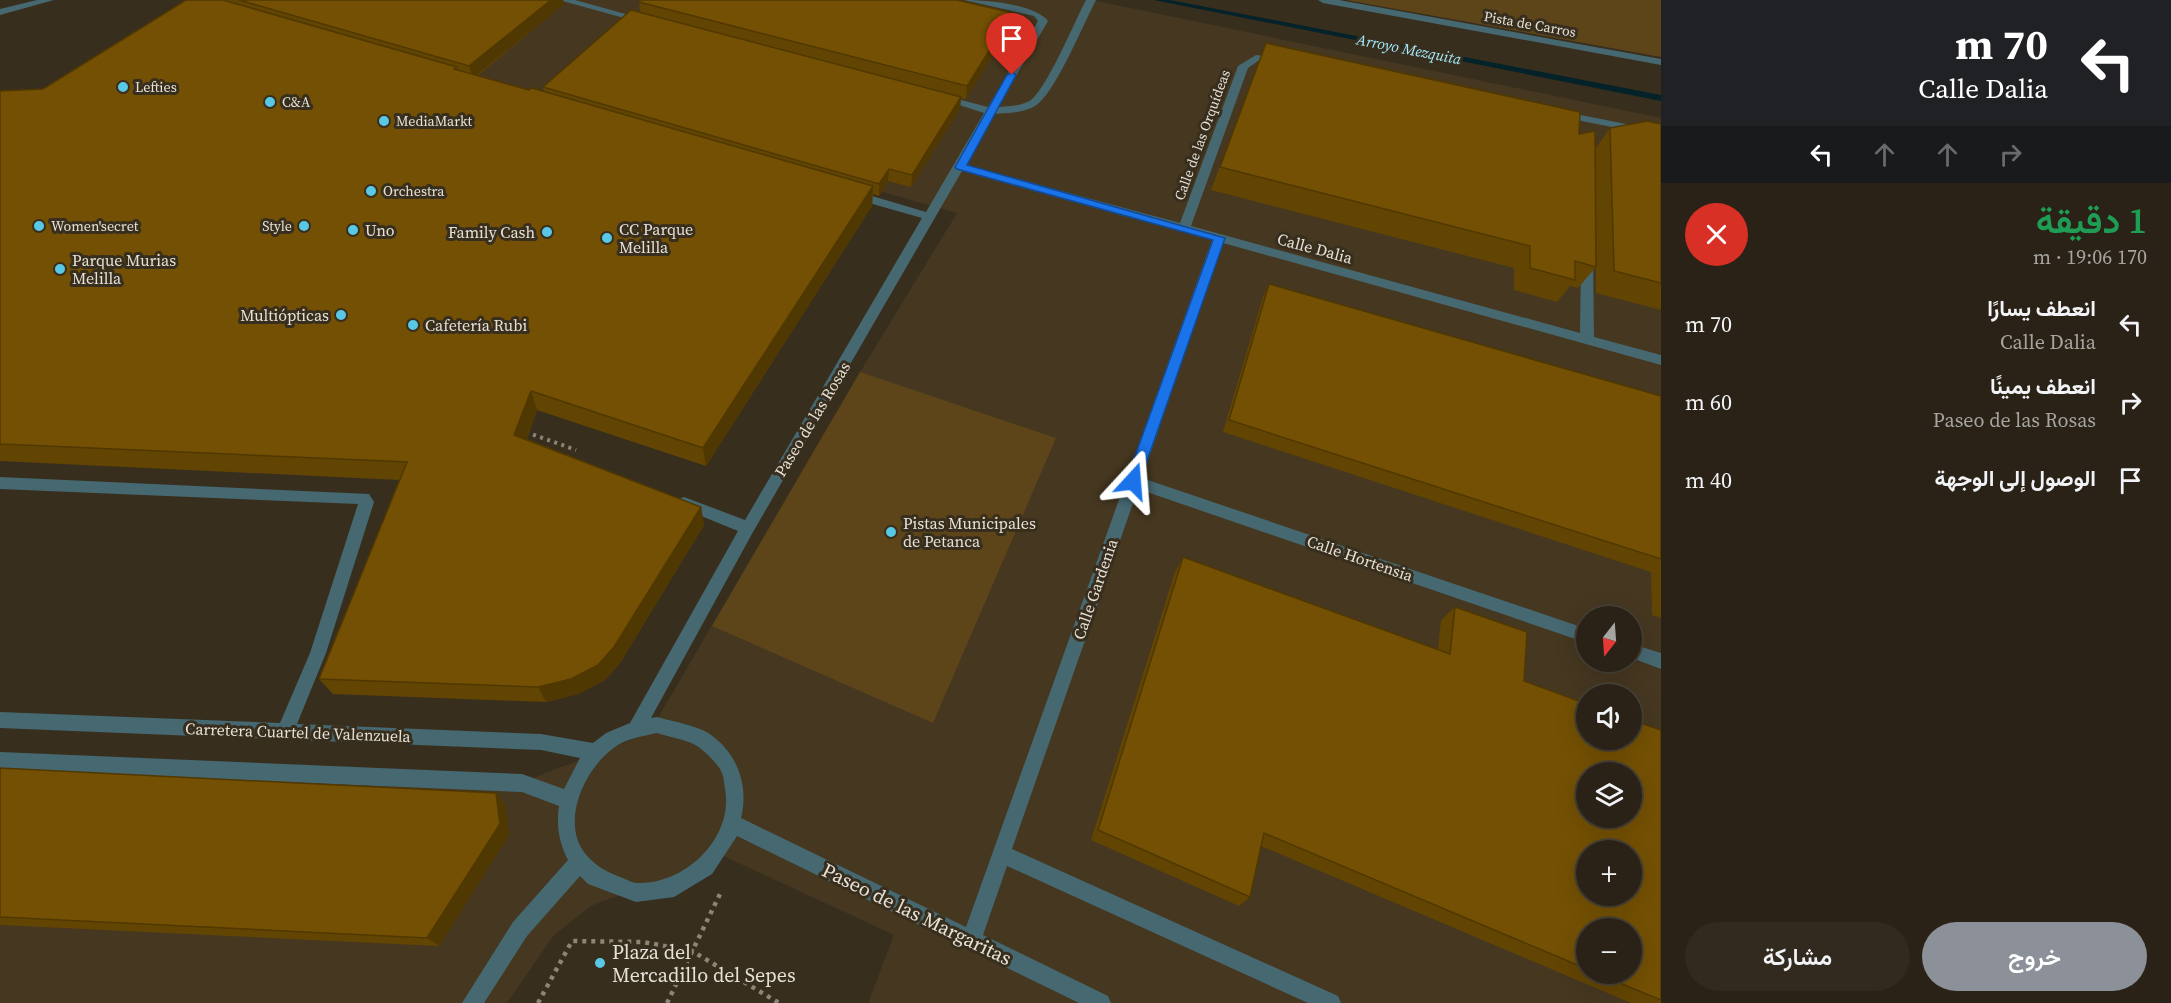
<!DOCTYPE html>
<html lang="ar">
<head>
<meta charset="utf-8">
<style>
  :root { --surface:#2a2216; --page:#322a1f; --text:#f1f3f6; --muted:#a5a4a1; --line:#463f35; --accent:#8c9099 }
  body { margin:0; font-family:"Source Serif 4",Vazirmatn,serif; background:var(--page); color:var(--text); direction:rtl; height:100vh; display:flex; flex-direction:column; font-size:22px; white-space:nowrap }
  * { box-sizing:border-box; margin:0 }
  p { font-size:20px; color:var(--muted) }
  .icon { flex:none; width:33px; height:33px; fill:none; stroke:currentColor; stroke-width:2; stroke-linecap:round; stroke-linejoin:round }
  .map { position:relative; flex:1; overflow:hidden; direction:ltr }
  .sheet { display:flex; flex-direction:column; background:var(--surface); width:510px }
  .sheet>* { flex:none }
  .banner { background:#202124; color:#fff; overflow:hidden }
  .needle { width:39px; rotate:197deg }
  .fabs { position:absolute; left:1576px; top:606px; display:grid; gap:12px }
  .fabs a { display:grid; place-items:center; width:66px; height:66px; border-radius:50%; background:var(--surface); box-shadow:0 6px 24px #0002,0 0 0 2px var(--line); font-size:30px }
  .pin { position:absolute; display:grid; place-items:center; width:51px; height:51px; color:#fff; margin:-62px -26px; border-radius:50% 50% 50% 0; rotate:-45deg; box-shadow:0 0 6px #0007 }
  .pin .icon { rotate:45deg }
  .me { position:absolute; width:66px; margin:-33px; rotate:19deg; stroke-linejoin:round; filter:drop-shadow(0 0 4px #0008) }
  .turn { display:flex; align-items:center; gap:21px; height:126px; padding:0 24px; font-size:27px }
  .turn .icon { width:78px; height:78px; stroke-width:2.5 }
  .turn b { display:block; font-size:42px; line-height:51px }
  .lanes { display:flex; align-items:center; height:57px; padding:0 24px; background:#0003; justify-content:center; gap:30px; direction:ltr }
  .lanes .off { opacity:.35 }
  .round { display:grid; place-items:center; flex:none; width:63px; height:63px; border-radius:32px; background:var(--page) }
  .overview { display:flex; align-items:center; justify-content:space-between; height:102px; padding:0 24px }
  h1 { font-size:36px; font-weight:600; line-height:45px; color:#1e9e55 }
  .primary-button { display:flex; gap:12px; margin-top:auto; padding:12px 24px }
  .primary-button a { flex:1; height:69px; border-radius:36px; background:var(--accent); color:#fff; font-size:24px; font-weight:600; line-height:69px; text-align:center }
  .primary-button a+a { background:var(--page); color:var(--text) }
  ul { padding:0; list-style:none }
  li { display:flex; align-items:center; gap:18px; height:78px; padding:0 24px }
  li div { flex:1 }
  li b { display:block; font-size:22px }
  li em { font-style:normal }
  main { display:flex; flex:1; min-height:0 }
  .map>svg:first-child { display:block }
  .built { fill:#453720; fill-rule:evenodd }
  .green { fill:#5d4519 }
  .lines { fill:none; stroke-linecap:round; stroke-linejoin:round }
  .stream { fill:#042229; fill-rule:evenodd }
  .path-far1 { stroke:#8d8578; stroke-width:4; stroke-dasharray:3 4.5; stroke-linecap:butt }
  .path { stroke:#8d8578; stroke-width:4.5; stroke-dasharray:4 5; stroke-linecap:butt }
  .minor { fill:#466871; fill-rule:evenodd }
  .wall { fill:#634503; fill-rule:evenodd }
  .shaded-wall { fill:#503802 }
  .building { fill:#735003; stroke:#503802; stroke-width:1.5; fill-rule:evenodd }
  .route { fill:#1a73e8; stroke:#114b97; stroke-width:1.5 }
  .poi-dot { fill:#59c8e4; stroke:#382e1e; stroke-width:2 }
  .labels { text-anchor:middle; dominant-baseline:central; stroke-width:6; stroke-linejoin:round; paint-order:stroke }
  .far-street-label { font-size:14px; fill:#e6e0d6; stroke:#382e1e }
  .far-poi-label { font-size:14px; fill:#e6e0d6; stroke:#382e1e; text-anchor:start }
  .far-water-label { font-size:15px; font-style:italic; fill:#a4eafd; stroke:#382e1e }
  .poi-label { font-size:16px; fill:#e6e0d6; stroke:#382e1e; text-anchor:start }
  .street-label { font-size:16px; fill:#e6e0d6; stroke:#382e1e }
  .near-street-label { font-size:20px; fill:#e6e0d6; stroke:#382e1e }
  .near-poi-label { font-size:20px; fill:#e6e0d6; stroke:#382e1e; text-anchor:start }
</style>
</head>
<body>
<main>
<section class="sheet">
<div class="banner">
<div class="turn"><svg class="icon" aria-label="left" viewBox="0 0 24 24"><path d="M17 20v-9H6M10 6l-5 5 5 5"/></svg><div><b>70 m</b>Calle Dalia</div></div>
<div class="lanes"><svg class="icon" aria-label="left" viewBox="0 0 24 24"><path d="M17 20v-9H6M10 6l-5 5 5 5"/></svg><svg class="icon off" aria-label="ahead" viewBox="0 0 24 24"><path d="M12 20V5M6 11l6-6 6 6"/></svg><svg class="icon off" aria-label="ahead" viewBox="0 0 24 24"><path d="M12 20V5M6 11l6-6 6 6"/></svg><svg class="icon off" aria-label="right" viewBox="0 0 24 24"><path d="M7 20v-9h11M14 6l5 5-5 5"/></svg></div>
</div>
<div class="overview"><div><h1>1 دقيقة</h1><p>170 m · 19:06</p></div><a class="round" style="background:#d93025;color:#fff"><svg class="icon" aria-label="close" viewBox="0 0 24 24"><path d="M6 6l12 12M18 6L6 18"/></svg></a></div>
<ul>
<li><svg class="icon" aria-label="left" viewBox="0 0 24 24"><path d="M17 20v-9H6M10 6l-5 5 5 5"/></svg><div><b>انعطف يسارًا</b><p>Calle Dalia</p></div><em>70 m</em></li>
<li><svg class="icon" aria-label="right" viewBox="0 0 24 24"><path d="M7 20v-9h11M14 6l5 5-5 5"/></svg><div><b>انعطف يمينًا</b><p>Paseo de las Rosas</p></div><em>60 m</em></li>
<li><svg class="icon" aria-label="arrive" viewBox="0 0 24 24"><path d="M6 21V4h12l-3 4 3 4H6"/></svg><div><b>الوصول إلى الوجهة</b></div><em>40 m</em></li>
</ul>
<div class="primary-button"><a>خروج</a><a>مشاركة</a></div>
</section>
<div class="map">
<svg width="1661" height="1003" viewBox="0 0 1661 1003">
  <rect width="100%" height="100%" fill="#382e1e"/>
  <!-- built -->
  <path class="built" d="M200,0H1092L1661,118V1003H868L894,935L715,852L699,865L642,892L613,897L591,906L554,935L507,1003H0V773L502,790L649,733L860,372L957,213ZM1587,616H1632V662H1587ZM1587,694H1632V740H1587ZM1587,772H1632V818H1587ZM1587,850H1632V896H1587ZM1587,928H1632V974H1587Z"/>
  <!-- green -->
  <g class="green">
    <polygon points="1346,0 1661,0 1661,57"/>
    <polygon points="860,372 1056,438 933,723 712,626"/>
  </g>
  <g class="lines">
    <!-- stream -->
    <polygon class="stream" points="1154,0 1170,0 1661,95 1661,101"/>
    <!-- path-far1 -->
    <polyline class="path-far1" points="526,432 576,450"/>
    <!-- path -->
    <g class="path">
      <polyline points="538,1003 572,941 643,942 692,951 779,1003"/>
      <polyline points="667,1003 721,892"/>
    </g>
    <!-- minor -->
    <g class="minor">
      <polygon points="37,0 54,0 0,15 0,9"/>
      <polygon points="559,0 575,0 647,20 642,23"/>
      <path d="M964,0C986,0 1035,4 1048,21L998,107C1009,106 1022,106 1031,100C1047,88 1075,21 1086,0H1096C1083,25 1058,86 1039,103C1028,113 1008,113 994,114L965,165L1180,223L1238,66L1256,55L1285,58V62L1258,61L1248,68L1191,226L1580,333L1581,259L1587,255L1593,259L1594,337L1661,355V365L1223,243L1142,478L1587,629V643L1138,489L1012,849L1338,996L1341,1003H1308L1007,866L983,935L1108,996L1111,1003H1079L737,836L712,874L674,897L636,902L588,884L580,876L527,936L484,1003H462L513,922L568,860C559,843 556,825 559,806L522,792L0,770V752L522,774L564,789L580,758L541,750L0,728V712L280,723L310,653L358,504L0,489V477L369,494L374,502L326,653L297,724L541,734L593,743L606,733L630,723L738,531L679,507L676,503L679,499L684,497L745,520L922,218L848,197L846,194L852,190L926,212L984,113L937,98L942,95L988,107L1038,21L1034,16ZM962,171L1212,240L966,927L741,818C749,787 738,754 711,735C700,726 671,721 657,717L651,718L753,532ZM657,733C669,737 690,740 700,748C706,753 718,764 721,771C724,776 724,784 725,789C734,838 685,885 637,883C632,883 626,879 620,877C605,871 594,865 584,852C560,819 587,764 618,745C630,738 644,736 657,733Z"/>
      <polygon points="1318,0 1339,0 1661,59 1661,65 1323,3"/>
      <polygon points="1561,111 1661,131 1661,137 1557,116 1556,114"/>
      <polygon points="1632,644 1661,653 1661,669 1632,658"/>
    </g>
  </g>
  <!-- wall -->
  <g class="wall">
    <polygon points="186,0 563,0 564,4 477,76 529,90 544,92 543,87 640,12 639,2 1013,13 1011,26 966,99 961,98 960,109 911,187 888,181 879,196 873,194 872,206 706,466 537,410 527,439 701,507 704,525 620,663 605,680 578,694 546,702 333,694 319,679 400,480 0,461 0,91 43,89"/>
    <polygon points="1266,43 1579,134 1595,149 1610,128 1661,124 1661,310 1596,293 1596,267 1578,288 1570,286 1557,302 1514,290 1514,268 1211,190"/>
    <polygon points="1269,284 1661,396 1661,618 1652,615 1651,572 1223,432 1263,297"/>
    <path d="M1183,557L1438,649L1441,620L1455,607L1524,681L1661,730V1003H1631L1261,846L1250,897L1239,906L1091,840L1175,572ZM1587,928L1632,974H1587Z"/>
    <polygon points="0,768 496,793 505,805 509,835 439,946 0,925"/>
  </g>
  <!-- shaded-wall -->
  <g class="shaded-wall">
    <polygon points="551,0 563,0 564,4 473,78 469,66"/>
    <polygon points="1013,13 1011,26 966,99 967,86"/>
    <polygon points="961,97 960,109 911,187 912,175"/>
    <polygon points="889,169 888,181 879,196 879,184"/>
    <polygon points="873,186 872,206 706,466 703,448"/>
    <polygon points="531,391 537,410 522,453 514,435"/>
    <polygon points="701,507 704,525 620,663 605,680 578,694 546,702 538,687"/>
    <polygon points="496,793 505,805 509,835 439,946 427,938"/>
  </g>
  <!-- building -->
  <g class="building">
    <polygon points="186,0 223,0 457,67 454,69 529,90 532,88 873,186 703,448 531,391 514,435 701,507 614,647 598,665 571,679 538,687 319,679 407,462 0,444 0,91 43,89"/>
    <polygon points="239,0 551,0 469,66"/>
    <polygon points="641,0 957,0 1013,13 967,86 639,2"/>
    <polygon points="631,10 961,97 912,175 889,169 879,184 543,87"/>
    <polygon points="1266,43 1580,112 1579,134 1595,131 1596,267 1575,261 1575,280 1530,268 1530,246 1220,167"/>
    <polygon points="1647,121 1661,124 1661,283 1614,271 1610,128"/>
    <polygon points="1269,284 1661,396 1661,559 1229,420"/>
    <path d="M1183,557L1450,654L1455,607L1527,632L1524,681L1587,704V740H1632V720L1661,730V1000L1598,974H1632V928H1587V969L1264,833L1250,897L1098,830ZM1587,772H1632V818H1587ZM1587,850H1632V896H1587Z"/>
    <polygon points="0,768 496,793 500,824 427,938 0,917"/>
  </g>
  <!-- route -->
  <polygon class="route" points="1012,72 1016,75 967,165 1225,238 1140,481 1133,487 1126,481 1213,240 957,169 955,167 1007,75"/>
  <!-- markers -->
  <g class="poi-dot">
    <circle cx="123" cy="87" r="6"/>
    <circle cx="270" cy="102" r="6"/>
    <circle cx="384" cy="121" r="6"/>
    <circle cx="371" cy="191" r="6"/>
    <circle cx="39" cy="226" r="6"/>
    <circle cx="304" cy="226" r="6"/>
    <circle cx="353" cy="230" r="6"/>
    <circle cx="547" cy="232" r="6"/>
    <circle cx="607" cy="238" r="6"/>
    <circle cx="60" cy="269" r="6"/>
    <circle cx="341" cy="315" r="6"/>
    <circle cx="413" cy="325" r="6"/>
    <circle cx="891" cy="532" r="6"/>
    <circle cx="600" cy="963" r="6"/>
  </g>
  <g class="labels">
    <!-- far-street labels -->
    <g class="far-street-label">
      <text transform="translate(1530 24) rotate(10)">Pista de Carros</text>
      <text transform="translate(1202 135) rotate(-70)">Calle de las Orquídeas</text>
    </g>
    <!-- far-poi labels -->
    <g class="far-poi-label">
      <text x="135" y="87">Lefties</text>
      <text x="282" y="102">C&amp;A</text>
      <text x="396" y="121">MediaMarkt</text>
      <text x="383" y="191">Orchestra</text>
      <text x="51" y="226">Women'secret</text>
      <text x="292" y="226" text-anchor="end">Style</text>
    </g>
    <!-- far-water labels -->
    <g class="far-water-label">
      <text transform="translate(1409 49) rotate(11)">Arroyo Mezquita</text>
    </g>
    <!-- poi labels -->
    <g class="poi-label">
      <text x="619" y="229">CC Parque<tspan x="619" dy="18">Melilla</tspan></text>
      <text x="365" y="230">Uno</text>
      <text x="535" y="232" text-anchor="end">Family Cash</text>
      <text x="72" y="260">Parque Murias<tspan x="72" dy="18">Melilla</tspan></text>
      <text x="329" y="315" text-anchor="end">Multiópticas</text>
      <text x="425" y="325">Cafetería Rubi</text>
      <text x="903" y="523">Pistas Municipales<tspan x="903" dy="18">de Petanca</tspan></text>
    </g>
    <!-- street labels -->
    <g class="street-label">
      <text transform="translate(1315 248) rotate(15)">Calle Dalia</text>
      <text transform="translate(812 419) rotate(-59)">Paseo de las Rosas</text>
      <text transform="translate(1360 558) rotate(19)">Calle Hortensia</text>
      <text transform="translate(1095 589) rotate(-71)">Calle Gardenia</text>
      <text transform="translate(298 732) rotate(2)">Carretera Cuartel de Valenzuela</text>
    </g>
    <!-- near-street labels -->
    <g class="near-street-label">
      <text transform="translate(917 914) rotate(26)">Paseo de las Margaritas</text>
    </g>
    <!-- near-poi labels -->
    <g class="near-poi-label">
      <text x="612" y="952">Plaza del<tspan x="612" dy="23">Mercadillo del Sepes</tspan></text>
    </g>
  </g>
</svg>
<div class="fabs">
<a><svg class="needle" viewBox="-14 -14 28 28"><path d="M0-13l5 13h-10z" fill="#e53935"/><path d="M0 13l5-13h-10z" fill="#a5a4a1"/></svg></a>
<a><svg class="icon" aria-label="sound" viewBox="0 0 24 24"><path d="M4 9h4l5-4v14l-5-4H4zM17 9q2 3 0 6"/></svg></a>
<a><svg class="icon" aria-label="layers" viewBox="0 0 24 24"><path d="M12 4l9 5-9 5-9-5zM3 14l9 5 9-5"/></svg></a>
<a>+</a>
<a>−</a>
</div>
<div class="pin" style="left:1012px;top:75px;background:#d93025"><svg class="icon" aria-label="arrive" viewBox="0 0 24 24"><path d="M6 21V4h12l-3 4 3 4H6"/></svg></div>
<svg class="me" style="left:1133px;top:481px" viewBox="-20 -20 40 40"><path d="M0-17L14 15 0 8-14 15z" fill="#1a73e8" stroke="#fff" stroke-width="4"/></svg>
</div>
</main>
</body>
</html>
